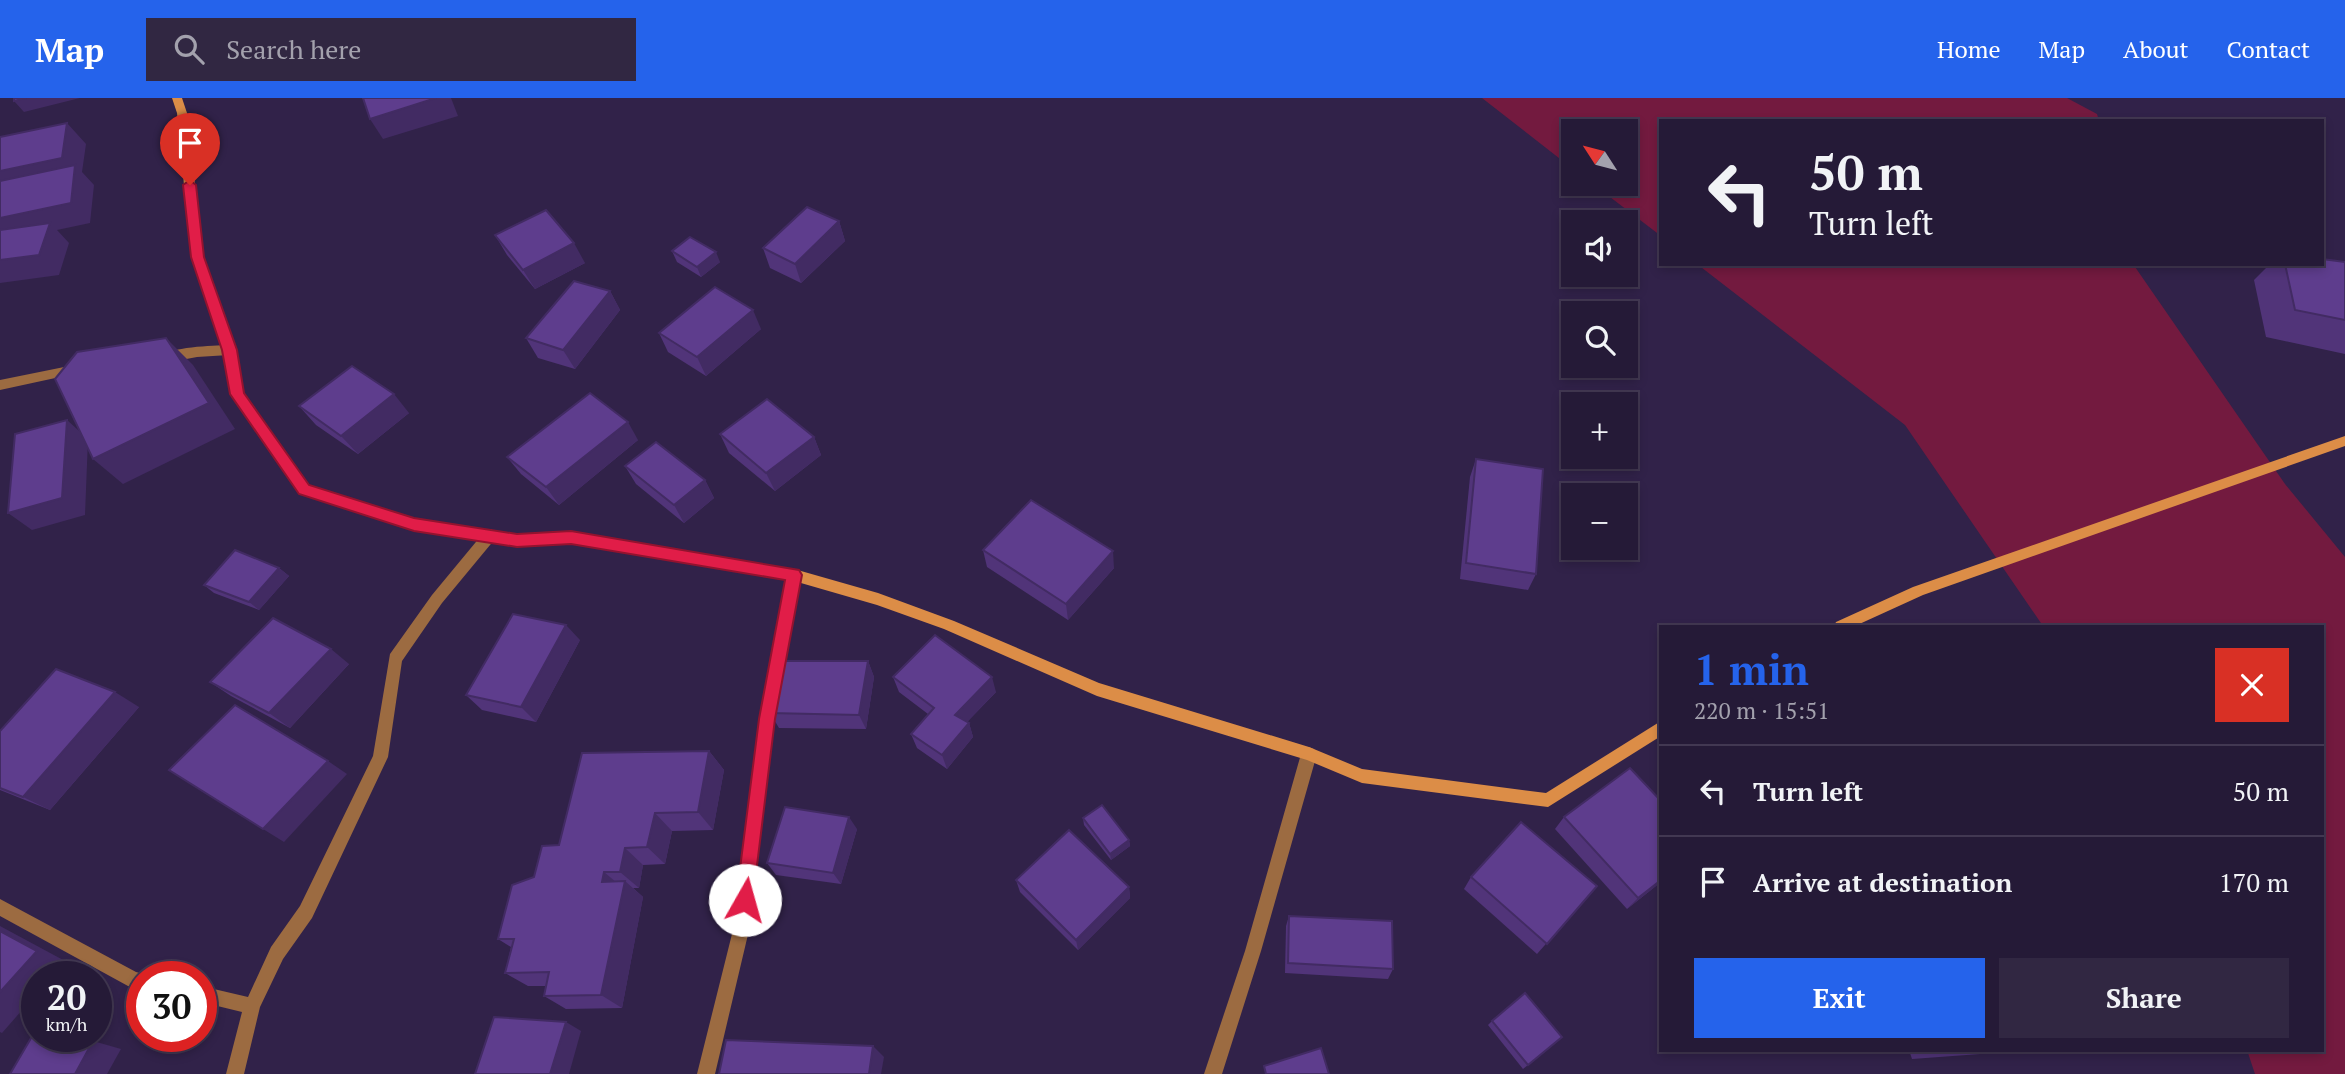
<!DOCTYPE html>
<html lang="en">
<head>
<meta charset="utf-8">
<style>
  :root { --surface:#251a37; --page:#312742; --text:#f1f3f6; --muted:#a3a1ad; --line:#423852; --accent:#2563eb }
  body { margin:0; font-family:"PT Serif",serif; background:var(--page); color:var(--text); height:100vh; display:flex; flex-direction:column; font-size:26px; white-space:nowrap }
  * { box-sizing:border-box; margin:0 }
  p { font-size:23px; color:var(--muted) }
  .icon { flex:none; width:38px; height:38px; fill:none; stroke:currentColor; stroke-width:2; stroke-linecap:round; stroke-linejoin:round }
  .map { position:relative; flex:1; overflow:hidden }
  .panel { position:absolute; left:1659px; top:527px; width:665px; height:427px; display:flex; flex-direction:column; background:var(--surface); border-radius:0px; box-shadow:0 4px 10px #0003,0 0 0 2px var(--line) }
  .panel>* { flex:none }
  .guide { position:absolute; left:1659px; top:21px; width:665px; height:147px; border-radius:0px; box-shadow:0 4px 10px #0003,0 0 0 2px var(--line); background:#251a37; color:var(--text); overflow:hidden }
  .needle { width:46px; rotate:306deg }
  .tools { position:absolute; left:1561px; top:21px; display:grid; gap:14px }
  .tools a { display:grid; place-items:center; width:77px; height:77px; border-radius:0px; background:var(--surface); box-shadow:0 4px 10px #0003,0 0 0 2px var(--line); font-size:35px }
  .speed { position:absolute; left:21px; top:863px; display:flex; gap:14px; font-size:35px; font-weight:700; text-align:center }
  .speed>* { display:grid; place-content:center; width:91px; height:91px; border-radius:50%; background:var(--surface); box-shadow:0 4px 10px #0003,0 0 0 2px var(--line); line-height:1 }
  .speed small { font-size:18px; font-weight:400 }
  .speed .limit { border:10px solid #d22; background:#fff; color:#111 }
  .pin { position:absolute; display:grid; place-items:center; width:60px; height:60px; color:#fff; margin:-72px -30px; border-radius:50% 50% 50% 0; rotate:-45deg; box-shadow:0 0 7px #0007 }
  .pin .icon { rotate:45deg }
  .me { position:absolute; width:77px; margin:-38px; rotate:7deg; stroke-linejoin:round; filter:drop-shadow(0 0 5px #0008) }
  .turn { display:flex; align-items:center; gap:24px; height:147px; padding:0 35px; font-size:32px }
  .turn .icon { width:91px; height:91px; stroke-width:2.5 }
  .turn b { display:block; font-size:49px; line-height:60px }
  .round { display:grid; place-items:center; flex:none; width:74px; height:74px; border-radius:0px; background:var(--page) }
  .summary { display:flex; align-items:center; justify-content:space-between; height:119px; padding:0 35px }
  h1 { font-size:42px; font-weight:800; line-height:52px; color:var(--accent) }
  .primary-button { display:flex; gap:14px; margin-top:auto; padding:14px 35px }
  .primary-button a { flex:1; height:80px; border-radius:0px; background:var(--accent); color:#fff; font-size:28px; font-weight:800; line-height:80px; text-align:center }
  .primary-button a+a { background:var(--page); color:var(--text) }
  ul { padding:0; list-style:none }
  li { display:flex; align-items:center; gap:21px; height:91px; padding:0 35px; border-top:2px solid var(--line) }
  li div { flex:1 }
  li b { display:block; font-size:26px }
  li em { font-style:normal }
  header { display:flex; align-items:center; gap:42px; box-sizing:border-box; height:98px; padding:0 35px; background:var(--accent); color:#fff }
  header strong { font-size:33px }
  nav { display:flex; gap:38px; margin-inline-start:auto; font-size:24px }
  .search { width:490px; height:63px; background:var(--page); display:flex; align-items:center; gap:18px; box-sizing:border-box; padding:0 24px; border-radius:0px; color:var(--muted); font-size:26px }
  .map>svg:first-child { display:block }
  .green { fill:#731a3f }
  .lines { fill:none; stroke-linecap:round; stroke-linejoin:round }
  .street { fill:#9c6b41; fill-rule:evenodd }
  .secondary { fill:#dc8d47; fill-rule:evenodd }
  .wall { fill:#513479 }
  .shaded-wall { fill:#422b63 }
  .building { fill:#5e3d8d; stroke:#422b63; stroke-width:2 }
  .route { fill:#e11d48; stroke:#92132f; stroke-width:2 }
</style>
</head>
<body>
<header>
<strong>Map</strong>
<div class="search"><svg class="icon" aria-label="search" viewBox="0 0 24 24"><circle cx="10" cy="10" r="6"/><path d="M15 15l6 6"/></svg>Search here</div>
<nav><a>Home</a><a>Map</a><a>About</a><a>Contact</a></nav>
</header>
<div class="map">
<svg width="2345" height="976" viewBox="0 0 2345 976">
  <rect width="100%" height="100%" fill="#312249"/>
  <!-- green -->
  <g class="green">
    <polygon points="1482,0 2067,0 2097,16 2099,23 1661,23 1661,138 1593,86 1626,86 1626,33 1573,33 1573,71"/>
    <polygon points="1697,166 2133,166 2285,386 2345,459 2345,976 2255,976 2247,952 2322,952 2322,528 2043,528 1905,327"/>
  </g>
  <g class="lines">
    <!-- street -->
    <g class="street">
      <path d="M229,247L235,252L229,257L197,259L165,265L159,260C170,248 212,248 229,247Z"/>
      <polygon points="79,266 83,268 85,271 83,274 0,292 0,282"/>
      <polygon points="490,431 495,433 497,437 495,441 442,505 402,563 388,659 312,820 283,861 260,909 244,976 226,976 242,914 201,904 201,888 248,899 271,849 300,808 373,658 390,556 432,497 485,433"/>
      <polygon points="794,471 799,473 801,477 774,621 750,828 715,976 697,976 734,828 760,621 787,477 789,473"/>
      <polygon points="1309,649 1314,651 1317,656 1261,853 1222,976 1204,976 1245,853 1301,656 1304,651"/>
      <polygon points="0,801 136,874 148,877 142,878 142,891 128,888 0,818"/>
    </g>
    <!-- secondary -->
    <g class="secondary">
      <polygon points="172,0 182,0 187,15 203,159 235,252 243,295 309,387 414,421 517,436 571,434 794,471 878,495 954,523 1099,585 1309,649 1362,671 1546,695 1661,623 1661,638 1548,709 1362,685 1307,662 1097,598 944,531 877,507 794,483 571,446 517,448 414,433 299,395 231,296 223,252 191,159 177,15"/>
      <polygon points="2345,338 2345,348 1923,497 1855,528 1834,528 1836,524 1913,489"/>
    </g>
  </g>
  <!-- wall -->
  <g class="wall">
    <polygon points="839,123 845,143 801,185 770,170 763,150"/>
    <polygon points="495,137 585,165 535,191 507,157"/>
    <polygon points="672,153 720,164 701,179 677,164"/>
    <polygon points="2345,164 2345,256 2266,239 2254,182 2270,166 2322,166"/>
    <polygon points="610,193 620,212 575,271 538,260 526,240"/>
    <polygon points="761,231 706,278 668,254 659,235"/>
    <polygon points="299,308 409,315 358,356 316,327"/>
    <polygon points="720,336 814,339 821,357 775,393 729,355"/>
    <polygon points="638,342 559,407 521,376 507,359"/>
    <polygon points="1476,361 1536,476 1528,492 1460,481 1470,379"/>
    <polygon points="625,368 705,382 714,400 684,425 636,386"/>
    <polygon points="983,452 1114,470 1068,522 987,469"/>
    <polygon points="279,470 289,478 259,512 214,495 204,487"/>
    <polygon points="580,542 536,624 482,612 466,597"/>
    <polygon points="868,563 874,579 866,631 779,630 770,615"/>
    <polygon points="349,566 290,630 231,598 210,584"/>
    <polygon points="893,579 996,594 967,624 969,625 973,639 947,671 917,650 911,636 928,616 899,594"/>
    <polygon points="139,609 50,712 0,692 0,633"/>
    <polygon points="709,653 724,672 713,732 672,733 665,766 643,767 639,790 633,790 643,799 622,910 566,911 544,898 546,888 528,888 505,875 511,849 498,841 534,779 559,747"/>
    <polygon points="1661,703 1661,784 1627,811 1555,731 1564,719"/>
    <polygon points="1083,720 1129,742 1130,748 1111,762 1084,727"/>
    <polygon points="857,731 841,786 776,777 767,765"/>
    <polygon points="1471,779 1597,788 1537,856 1464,791"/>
    <polygon points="1016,782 1129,789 1130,800 1078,852 1020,794"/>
    <polygon points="1289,818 1393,871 1388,881 1285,875 1286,828"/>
    <polygon points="1492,923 1562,939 1523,971 1488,927"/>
    <polygon points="1909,952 2003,952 1994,955 1912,961"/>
  </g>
  <!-- shaded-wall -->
  <g class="shaded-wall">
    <polygon points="26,0 80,0 24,14 14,3"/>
    <polygon points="436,0 451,0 458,18 383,41 370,21"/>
    <polygon points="67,25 86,46 82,74 94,87 90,125 57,132 69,145 59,177 0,185 0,73"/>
    <polygon points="839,123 845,143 801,185 795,166"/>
    <polygon points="574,145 585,165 535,191 523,172"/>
    <polygon points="716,154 720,164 701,179 697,169"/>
    <polygon points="610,193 620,212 575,271 563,252"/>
    <polygon points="753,212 761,231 706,278 697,259"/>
    <polygon points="166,240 193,267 235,331 123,386 93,361"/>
    <polygon points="394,296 409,315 358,356 341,338"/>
    <polygon points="67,322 88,341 85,417 32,432 8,415"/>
    <polygon points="628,324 638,342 559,407 546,389"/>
    <polygon points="814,339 821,357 775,393 766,375"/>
    <polygon points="705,382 714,400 684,425 674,407"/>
    <polygon points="1113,453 1114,470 1068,522 1066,506"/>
    <polygon points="279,470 289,478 259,512 249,504"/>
    <polygon points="566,527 580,542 536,624 521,609"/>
    <polygon points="331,551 349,566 290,630 269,615"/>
    <polygon points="868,563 874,579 866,631 859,617"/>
    <polygon points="992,579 996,594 960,631 955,617"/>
    <polygon points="115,594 139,609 50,712 23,699"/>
    <polygon points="969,625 973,639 947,671 942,657"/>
    <polygon points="709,653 724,672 713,732 698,714"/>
    <polygon points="328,663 347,676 284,744 263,731"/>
    <polygon points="655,715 672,733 665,766 647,749"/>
    <polygon points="849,719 857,731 841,786 833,775"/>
    <polygon points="1129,742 1130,748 1111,762 1110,756"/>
    <polygon points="625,750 643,767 639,790 620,774"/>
    <polygon points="604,774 623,790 602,784"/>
    <polygon points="1661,782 1661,784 1627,811 1638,800"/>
    <polygon points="625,783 643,799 622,910 601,897"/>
    <polygon points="1129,789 1130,800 1078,852 1076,842"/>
    <polygon points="0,828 65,863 51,878 37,878 37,895 2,935 0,934"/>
    <polygon points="566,924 581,933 569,976 550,976"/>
    <polygon points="93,943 121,951 107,976 75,976"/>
    <polygon points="873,948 884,959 881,976 869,976"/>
  </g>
  <!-- building -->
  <g class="building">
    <polygon points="14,0 26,0 14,3"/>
    <polygon points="363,0 436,0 370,21"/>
    <polygon points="67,25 62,60 0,73 0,39"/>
    <polygon points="75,67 71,105 0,120 0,83"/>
    <polygon points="807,109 839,123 795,166 763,150"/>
    <polygon points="546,112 574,145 523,172 495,137"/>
    <polygon points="50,125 39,157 0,162 0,132"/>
    <polygon points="690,139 716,154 697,169 672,153"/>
    <polygon points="2322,161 2345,164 2345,222 2295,212 2285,166 2322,166"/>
    <polygon points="574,183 610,193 563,252 526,240"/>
    <polygon points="715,189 753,212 697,259 659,235"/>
    <polygon points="166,240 209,305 93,361 55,281 77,254"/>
    <polygon points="352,268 394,296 341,338 299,308"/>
    <polygon points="590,295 628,324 546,389 507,359"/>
    <polygon points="767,301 814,339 766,375 720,336"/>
    <polygon points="67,322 62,400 8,415 15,336"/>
    <polygon points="656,344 705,382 674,407 625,368"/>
    <polygon points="1476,361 1543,371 1536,476 1466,465"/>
    <polygon points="1031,402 1113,453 1066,506 983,452"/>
    <polygon points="235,452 279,470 249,504 204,487"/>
    <polygon points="513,516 566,527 521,609 466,597"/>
    <polygon points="273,520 331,551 269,615 210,584"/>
    <polygon points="935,537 992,579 955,617 969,625 942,657 911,636 934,610 893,579"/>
    <polygon points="780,563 868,563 859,617 770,615"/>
    <polygon points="56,571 115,594 23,699 0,690 0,633"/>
    <polygon points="235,607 328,663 263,731 169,672"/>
    <polygon points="709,653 698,714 655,715 647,749 625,750 620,774 604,774 602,784 625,783 601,897 544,898 549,874 505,875 514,841 498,841 512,787 534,779 542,748 559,747 582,655"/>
    <polygon points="1630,670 1661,703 1661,782 1638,800 1564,719"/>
    <polygon points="1102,707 1129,742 1110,756 1083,720"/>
    <polygon points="785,709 849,719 833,775 767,765"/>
    <polygon points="1521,724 1597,788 1547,846 1471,779"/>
    <polygon points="1069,732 1129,789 1076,842 1016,782"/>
    <polygon points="1289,818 1392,823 1393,871 1288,865"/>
    <polygon points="0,833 37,853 0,894"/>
    <polygon points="1525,895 1562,939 1528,967 1492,923"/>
    <polygon points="494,919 566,924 550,976 475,976"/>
    <polygon points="34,935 37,935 37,938 57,938 93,943 75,976 10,976"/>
    <polygon points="726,942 873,948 869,976 719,976"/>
    <polygon points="1321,950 1329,976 1266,976 1264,968"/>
  </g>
  <!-- route -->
  <polygon class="route" points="190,82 196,87 204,159 237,252 244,295 309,387 414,420 517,436 571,433 799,472 802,477 775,621 752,808 745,811 739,808 736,802 759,621 785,482 571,446 517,449 414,433 299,396 230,296 222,252 191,159 183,87"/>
</svg>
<div class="tools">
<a><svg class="needle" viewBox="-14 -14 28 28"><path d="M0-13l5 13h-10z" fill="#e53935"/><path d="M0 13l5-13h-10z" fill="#a3a1ad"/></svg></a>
<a><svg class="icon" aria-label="sound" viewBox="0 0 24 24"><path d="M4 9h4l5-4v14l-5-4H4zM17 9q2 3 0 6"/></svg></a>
<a><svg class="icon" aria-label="search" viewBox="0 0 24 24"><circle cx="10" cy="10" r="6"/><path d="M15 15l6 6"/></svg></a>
<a>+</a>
<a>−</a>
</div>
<div class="speed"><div>20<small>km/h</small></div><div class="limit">30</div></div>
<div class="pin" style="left:190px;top:87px;background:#d93025"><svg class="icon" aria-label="arrive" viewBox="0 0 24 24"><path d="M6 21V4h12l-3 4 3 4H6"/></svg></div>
<svg class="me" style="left:745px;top:802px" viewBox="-20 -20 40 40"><circle r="19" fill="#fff"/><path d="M0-13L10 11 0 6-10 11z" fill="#e11d48"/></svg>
<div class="guide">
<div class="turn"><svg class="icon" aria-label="left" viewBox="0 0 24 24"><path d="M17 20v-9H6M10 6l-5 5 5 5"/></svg><div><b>50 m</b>Turn left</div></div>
</div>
<section class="panel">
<div class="summary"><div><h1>1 min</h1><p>220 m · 15:51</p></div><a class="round" style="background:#d93025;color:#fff"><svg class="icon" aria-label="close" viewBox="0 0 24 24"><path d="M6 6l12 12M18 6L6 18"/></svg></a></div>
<ul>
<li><svg class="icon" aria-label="left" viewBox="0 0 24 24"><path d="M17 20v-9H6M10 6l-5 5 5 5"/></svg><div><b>Turn left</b></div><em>50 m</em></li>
<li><svg class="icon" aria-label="arrive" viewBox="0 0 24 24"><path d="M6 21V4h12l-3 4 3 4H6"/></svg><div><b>Arrive at destination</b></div><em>170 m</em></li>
</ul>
<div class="primary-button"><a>Exit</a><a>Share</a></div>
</section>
</div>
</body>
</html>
